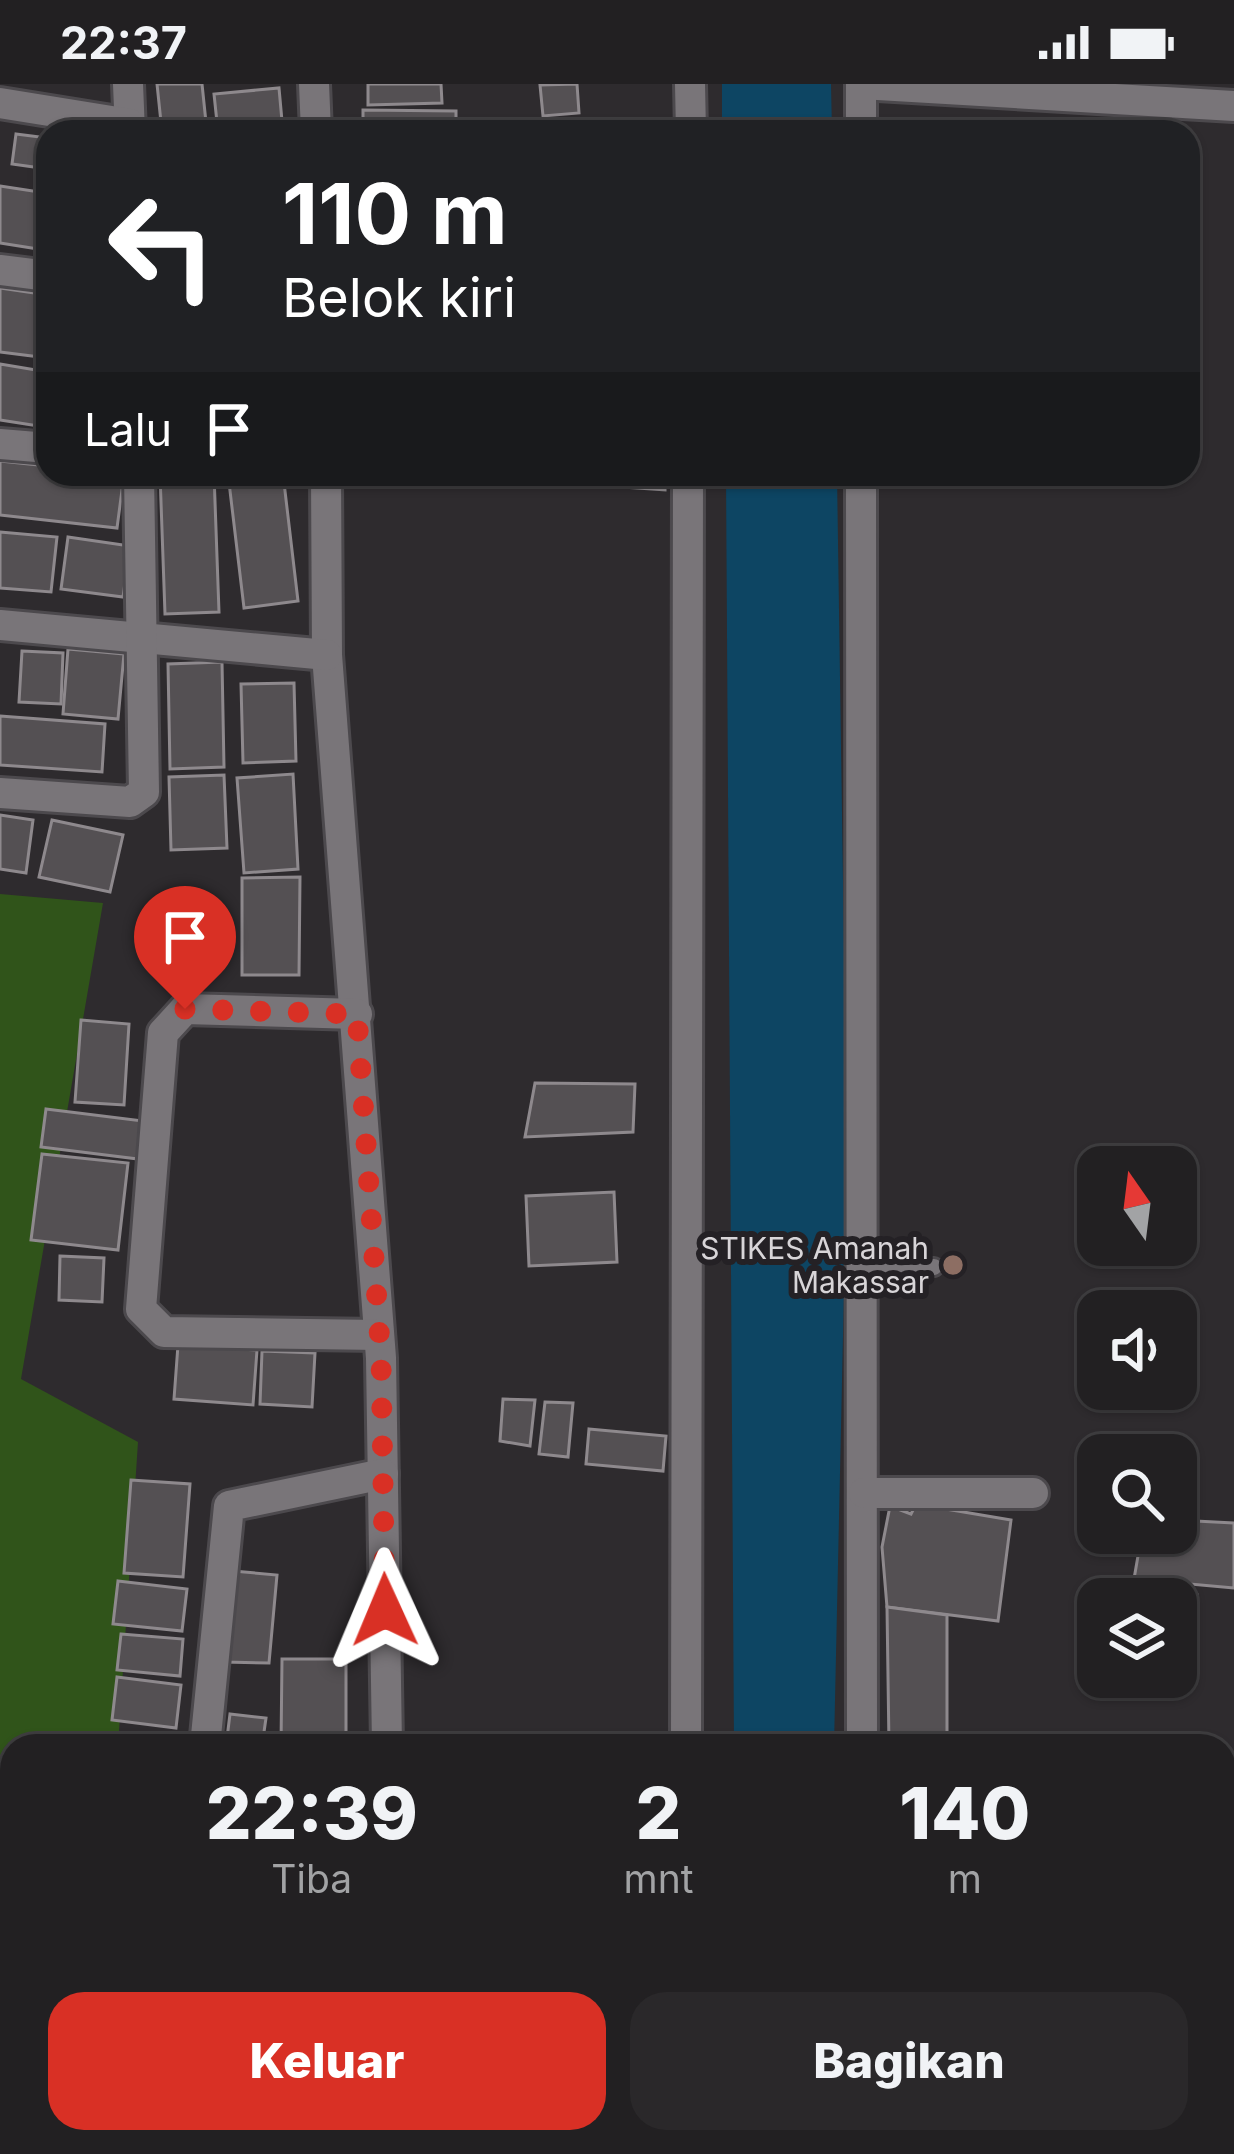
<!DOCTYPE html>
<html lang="id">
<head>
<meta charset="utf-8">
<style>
  :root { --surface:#222022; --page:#2a282a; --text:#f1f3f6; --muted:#a2a3a5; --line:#3f3e40; --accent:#d93025 }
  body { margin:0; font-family:Inter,sans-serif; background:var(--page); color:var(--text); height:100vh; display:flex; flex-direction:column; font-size:45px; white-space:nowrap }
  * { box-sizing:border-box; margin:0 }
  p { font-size:39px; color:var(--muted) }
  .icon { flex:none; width:66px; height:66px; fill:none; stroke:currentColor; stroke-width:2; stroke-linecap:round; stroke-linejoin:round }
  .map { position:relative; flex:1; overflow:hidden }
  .sheet { position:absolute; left:0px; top:1650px; width:1236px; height:420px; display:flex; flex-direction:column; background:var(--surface); border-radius:36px 36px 0 0; box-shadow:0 3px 9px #0004,0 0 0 3px var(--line) }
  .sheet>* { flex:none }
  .hud { position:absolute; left:36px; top:36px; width:1164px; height:366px; border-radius:36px; box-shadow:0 3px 9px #0004,0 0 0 3px var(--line); background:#202124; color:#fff; overflow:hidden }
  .needle { width:78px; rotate:346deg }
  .fabs { position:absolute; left:1077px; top:1062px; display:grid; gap:24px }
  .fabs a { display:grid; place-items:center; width:120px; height:120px; border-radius:24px; background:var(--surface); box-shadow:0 3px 9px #0004,0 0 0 3px var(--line); font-size:60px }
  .pin { position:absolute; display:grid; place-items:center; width:102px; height:102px; color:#fff; margin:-123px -51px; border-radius:50% 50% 50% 0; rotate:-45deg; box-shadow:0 0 12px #0007 }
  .pin .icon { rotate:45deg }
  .me { position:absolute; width:132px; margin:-66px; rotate:359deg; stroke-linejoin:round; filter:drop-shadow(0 0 9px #0008) }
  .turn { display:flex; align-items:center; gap:42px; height:252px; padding:0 48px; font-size:54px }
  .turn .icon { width:156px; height:156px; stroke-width:2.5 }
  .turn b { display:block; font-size:84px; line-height:102px }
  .then { display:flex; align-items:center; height:114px; padding:0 48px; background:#0003; gap:24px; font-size:45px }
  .eta { display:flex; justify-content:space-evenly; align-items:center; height:204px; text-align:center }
  .eta b { font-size:72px; font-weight:800; line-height:84px }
  .primary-button { display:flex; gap:24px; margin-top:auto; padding:24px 48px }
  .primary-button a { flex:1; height:138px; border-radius:36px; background:var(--accent); color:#fff; font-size:48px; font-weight:800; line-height:138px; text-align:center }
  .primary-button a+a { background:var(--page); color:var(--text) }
  .status { display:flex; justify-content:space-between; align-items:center; height:84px; padding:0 60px; background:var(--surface); direction:ltr }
  .status svg { height:33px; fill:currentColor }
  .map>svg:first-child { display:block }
  .green { fill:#30541a }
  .water { fill:#0d4563 }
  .building { fill:#545053; stroke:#8e898d; stroke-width:3 }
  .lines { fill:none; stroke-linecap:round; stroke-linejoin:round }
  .service-casing { stroke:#4c494d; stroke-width:22 }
  .minor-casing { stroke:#4c494d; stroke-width:36 }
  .service { stroke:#797579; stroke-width:16 }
  .minor { stroke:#797579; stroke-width:30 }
  .route { stroke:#d93025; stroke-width:21; stroke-dasharray:0 37.8 }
  .education-dot { fill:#8d6e63; stroke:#242125; stroke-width:4.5 }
  .labels { text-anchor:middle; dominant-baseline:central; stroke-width:12; stroke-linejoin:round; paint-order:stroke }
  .poi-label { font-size:30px; fill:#d8d5d8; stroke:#242125; text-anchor:end }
</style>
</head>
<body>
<div class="status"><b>22:37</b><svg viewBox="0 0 49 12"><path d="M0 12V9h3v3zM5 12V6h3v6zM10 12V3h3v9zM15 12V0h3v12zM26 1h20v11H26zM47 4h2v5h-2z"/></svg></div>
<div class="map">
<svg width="1234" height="2070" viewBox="0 0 1234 2070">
  <rect width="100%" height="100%" fill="#2e2b2e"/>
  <!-- green -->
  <g class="green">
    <polygon points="0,810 103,819 21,1295 138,1358 118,1662 12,1662 12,1691 0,1692"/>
    <polygon points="1224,2033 1234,2034 1234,2070 886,2070 886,2058 1224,2058"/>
  </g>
  <!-- water -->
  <g class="water">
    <polygon points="722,0 831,0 832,48 722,48"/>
    <polygon points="726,390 837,390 847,1070 834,1662 734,1662"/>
  </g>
  <!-- building -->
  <g class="building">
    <polygon points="157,0 202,0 207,48 162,48"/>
    <polygon points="368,0 441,0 442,19 368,21"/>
    <polygon points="577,0 579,29 543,32 540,1"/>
    <polygon points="279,4 283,48 218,48 214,10"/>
    <polygon points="363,26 456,27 456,48 363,48"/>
    <polygon points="16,50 48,54 48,85 12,80"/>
    <polygon points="0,102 46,109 38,165 0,159"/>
    <polygon points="0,204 48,211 48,274 0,268"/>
    <polygon points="0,280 48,288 45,343 0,336"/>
    <polygon points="0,377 48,382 48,390 124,391 117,444 0,431"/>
    <polygon points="160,390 214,390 219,528 165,530"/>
    <polygon points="228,390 283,390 298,517 244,524"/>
    <polygon points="437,390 665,390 665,406 475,393"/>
    <polygon points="0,448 57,453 51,508 0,504"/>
    <polygon points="68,453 130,462 123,513 61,505"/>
    <polygon points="68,565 124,570 118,635 63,630"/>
    <polygon points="22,567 63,569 61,620 19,618"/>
    <polygon points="222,578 224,683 170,685 168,580"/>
    <polygon points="294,599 296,677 243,679 241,600"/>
    <polygon points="0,632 105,640 102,688 0,681"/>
    <polygon points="293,690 298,785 244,789 237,694"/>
    <polygon points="224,691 227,764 171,766 169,693"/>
    <polygon points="0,731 33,736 26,789 0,785"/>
    <polygon points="52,736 123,751 110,808 39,793"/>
    <polygon points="300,793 299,891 242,891 242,794"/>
    <polygon points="81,936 129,940 124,1021 75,1018"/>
    <polygon points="535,999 635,1000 633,1048 525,1053"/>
    <polygon points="46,1025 143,1037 138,1075 41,1063"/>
    <polygon points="42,1070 128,1079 118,1166 31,1156"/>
    <polygon points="614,1108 617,1178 529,1182 526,1112"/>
    <polygon points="60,1172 104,1174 102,1218 59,1216"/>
    <polygon points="178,1261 257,1266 253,1321 174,1315"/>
    <polygon points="262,1267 315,1269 312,1323 260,1320"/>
    <polygon points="503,1315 535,1316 530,1362 500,1357"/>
    <polygon points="545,1318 573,1319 568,1373 539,1370"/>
    <polygon points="589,1345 666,1352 663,1387 586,1380"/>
    <polygon points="131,1396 190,1400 183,1493 124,1489"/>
    <polygon points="916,1420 1011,1436 998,1537 887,1523 882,1463 890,1422 911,1430"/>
    <polygon points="1176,1436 1234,1439 1234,1504 1134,1495 1142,1449 1176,1449"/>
    <polygon points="233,1487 277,1491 269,1579 224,1578"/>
    <polygon points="118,1497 187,1505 182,1547 113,1540"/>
    <polygon points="1134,1508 1197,1511 1187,1593 1176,1592 1176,1515 1134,1515"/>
    <polygon points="887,1523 947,1531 947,1662 889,1662"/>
    <polygon points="121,1550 183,1555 180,1592 117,1586"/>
    <polygon points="282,1575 346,1575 346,1662 281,1662"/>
    <polygon points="117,1593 181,1601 176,1644 112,1636"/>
    <polygon points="230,1630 266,1634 262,1662 226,1662"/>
    <polygon points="116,1649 174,1652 173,1662 115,1662"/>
    <polygon points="0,1766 12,1767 12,1823 0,1822"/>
    <polygon points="457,2058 568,2058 567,2070 456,2070"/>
  </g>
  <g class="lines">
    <defs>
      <polyline id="service" points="862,1190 934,1183"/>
      <g id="minor">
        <polyline points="128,0 130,48"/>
        <polyline points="314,0 316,48"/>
        <polyline points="690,0 691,48"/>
        <polyline points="861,0 1234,22"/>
        <polyline points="861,0 861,48"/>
        <polyline points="0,19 130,40"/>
        <polyline points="0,186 48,192"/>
        <polyline points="0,360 48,364"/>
        <polyline points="326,390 327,571 381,1274 387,1662"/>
        <polyline points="861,390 862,1662"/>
        <polyline points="0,541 327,571"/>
        <polyline points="0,709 130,718 144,708 139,390"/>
        <polyline points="357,930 185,925 163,949 141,1225 164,1248 379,1251"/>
        <polyline points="864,1409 1033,1409"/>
        <polyline points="205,1662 229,1422 383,1390"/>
        <polyline points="686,1662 688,390"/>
        <polyline points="397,2058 397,2070"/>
        <polyline points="865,2058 865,2070"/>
        <polyline points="678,2070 678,2058"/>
      </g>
    </defs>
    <!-- service casing -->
    <use href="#service" class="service-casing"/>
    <!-- minor casing -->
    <use href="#minor" class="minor-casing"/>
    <!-- service -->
    <use href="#service" class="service"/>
    <!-- minor -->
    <use href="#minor" class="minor"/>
  </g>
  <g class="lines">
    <!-- route -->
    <polyline class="route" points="185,925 357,930 381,1274 385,1526"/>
  </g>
  <!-- markers -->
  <circle class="education-dot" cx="953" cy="1181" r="12"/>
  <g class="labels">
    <!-- poi labels -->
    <g class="poi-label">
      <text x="929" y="1164">STIKES Amanah<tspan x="929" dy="34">Makassar</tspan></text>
    </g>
  </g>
</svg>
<div class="fabs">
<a><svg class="needle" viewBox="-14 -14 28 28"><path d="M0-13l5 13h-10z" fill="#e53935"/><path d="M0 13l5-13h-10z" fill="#a2a3a5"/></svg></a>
<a><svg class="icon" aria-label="sound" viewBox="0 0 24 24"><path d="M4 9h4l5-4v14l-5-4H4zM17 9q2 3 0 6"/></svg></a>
<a><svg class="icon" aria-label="search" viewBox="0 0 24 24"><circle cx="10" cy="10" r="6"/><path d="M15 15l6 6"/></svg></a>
<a><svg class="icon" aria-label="layers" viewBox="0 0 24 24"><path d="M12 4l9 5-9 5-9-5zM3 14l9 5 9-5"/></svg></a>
</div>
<div class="pin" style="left:185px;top:925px;background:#d93025"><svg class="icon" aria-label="arrive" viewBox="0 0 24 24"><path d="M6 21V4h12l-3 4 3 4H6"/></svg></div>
<svg class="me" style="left:385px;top:1526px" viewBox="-20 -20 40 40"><path d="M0-17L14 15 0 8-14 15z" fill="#d93025" stroke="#fff" stroke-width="4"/></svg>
<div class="hud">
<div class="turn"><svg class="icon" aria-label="left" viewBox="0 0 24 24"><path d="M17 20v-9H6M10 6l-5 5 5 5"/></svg><div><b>110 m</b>Belok kiri</div></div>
<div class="then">Lalu<svg class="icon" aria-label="arrive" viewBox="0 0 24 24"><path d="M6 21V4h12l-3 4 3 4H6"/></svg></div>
</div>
<section class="sheet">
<div class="eta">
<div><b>22:39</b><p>Tiba</p></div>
<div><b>2</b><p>mnt</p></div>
<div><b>140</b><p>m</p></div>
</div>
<div class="primary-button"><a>Keluar</a><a>Bagikan</a></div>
</section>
</div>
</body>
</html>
